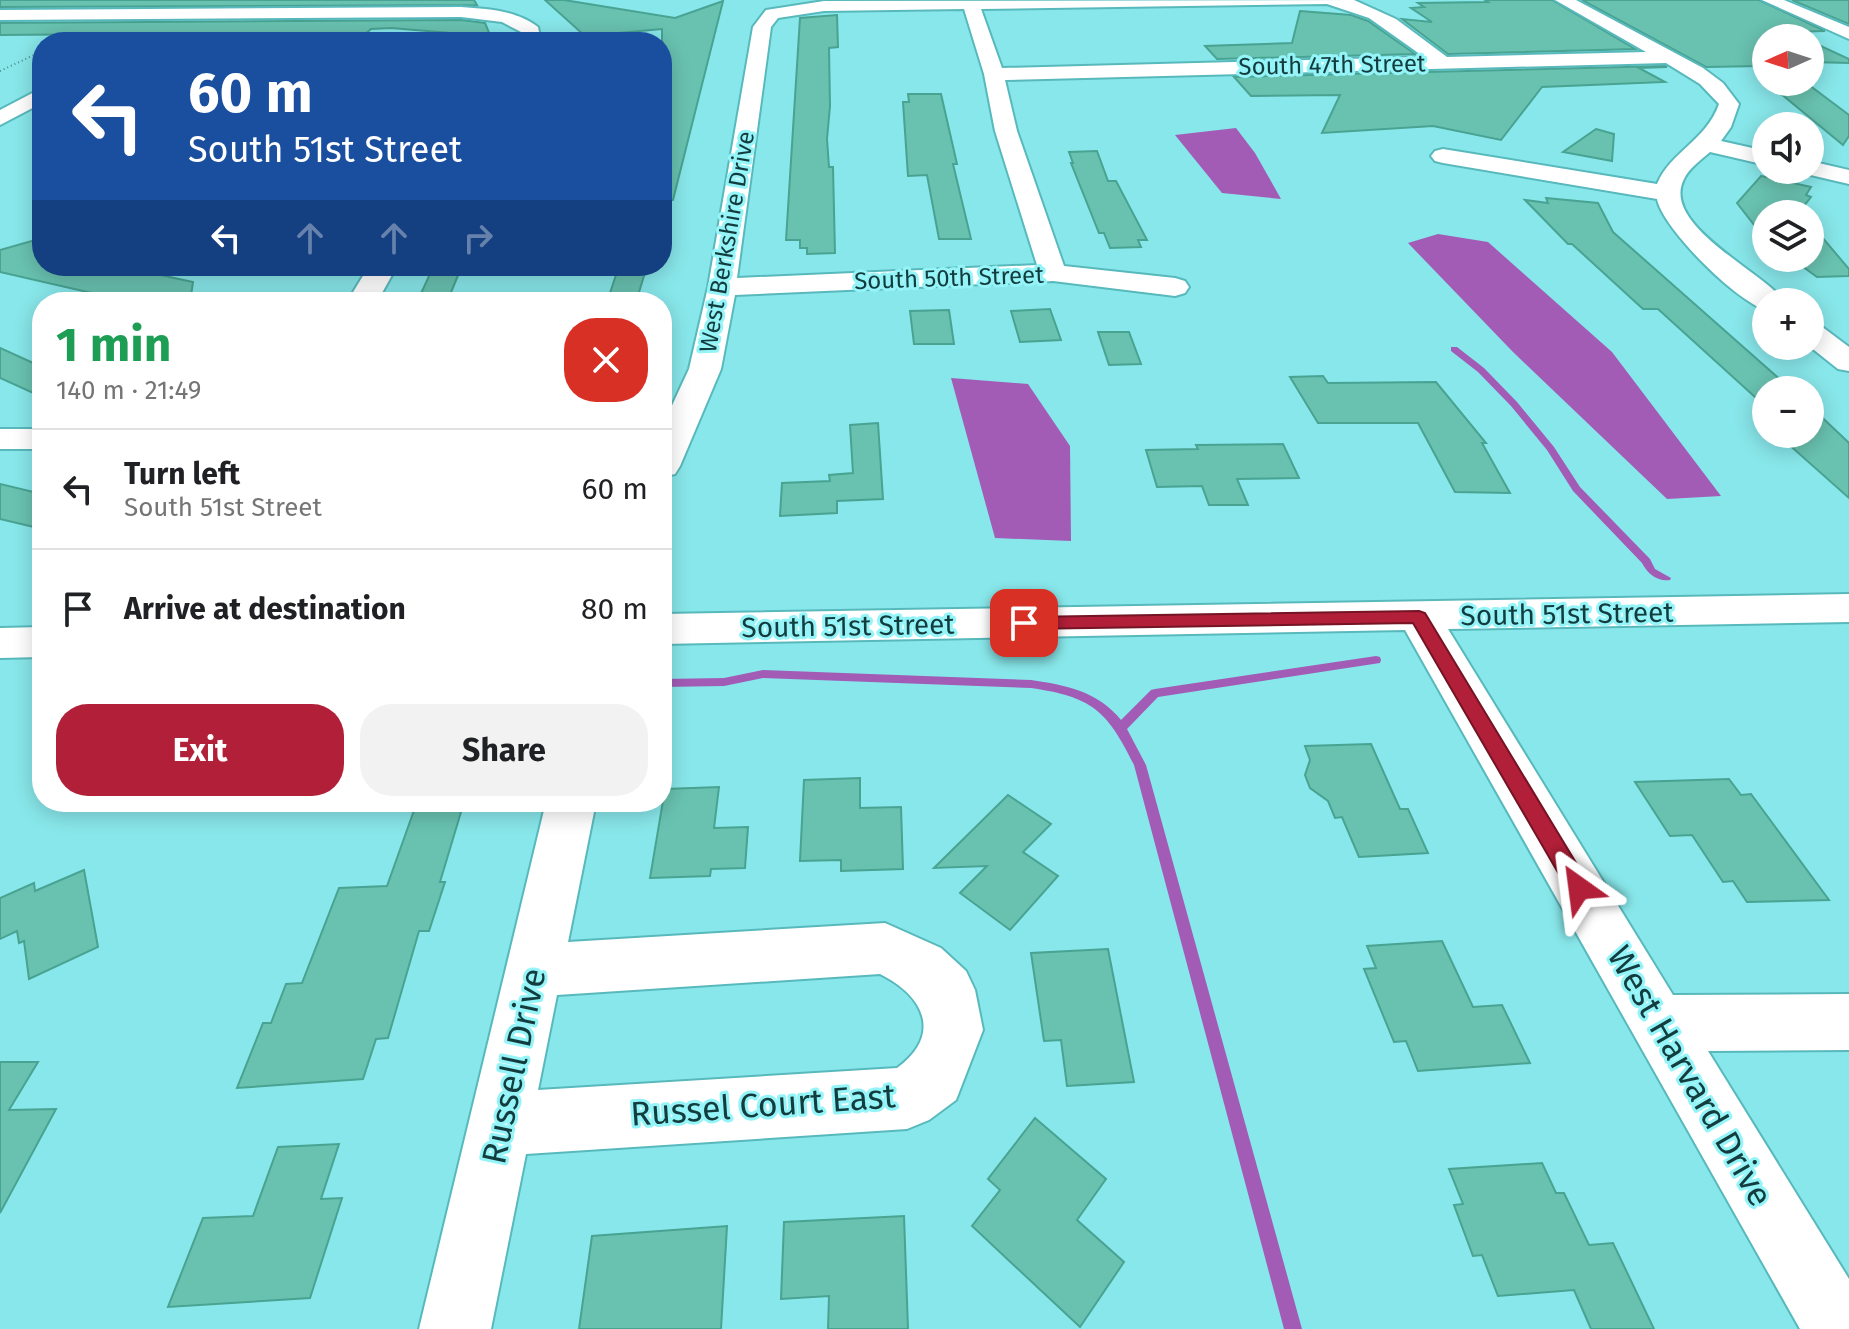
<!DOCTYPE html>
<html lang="en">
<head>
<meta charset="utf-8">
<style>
  :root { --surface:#fff; --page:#f2f2f2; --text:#202124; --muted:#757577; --line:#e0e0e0; --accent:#b21f38 }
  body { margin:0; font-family:"Fira Sans",sans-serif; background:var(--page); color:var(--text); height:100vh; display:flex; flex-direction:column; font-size:30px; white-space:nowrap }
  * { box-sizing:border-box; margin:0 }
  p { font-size:26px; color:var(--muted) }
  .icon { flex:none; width:44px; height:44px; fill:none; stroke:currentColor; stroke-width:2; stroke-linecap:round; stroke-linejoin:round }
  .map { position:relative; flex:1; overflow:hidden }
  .panel { position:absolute; left:32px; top:292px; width:640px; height:520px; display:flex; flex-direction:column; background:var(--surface); border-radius:32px; box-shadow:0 4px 20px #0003 }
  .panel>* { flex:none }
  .banner { position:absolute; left:32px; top:32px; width:640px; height:244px; border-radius:32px; box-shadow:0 4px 20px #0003; background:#1a4fa0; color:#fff; overflow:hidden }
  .needle { width:52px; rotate:267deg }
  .controls { position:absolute; left:1752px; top:24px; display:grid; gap:16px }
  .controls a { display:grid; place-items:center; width:72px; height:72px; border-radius:50%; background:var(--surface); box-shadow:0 4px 20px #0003; font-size:40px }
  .pin { position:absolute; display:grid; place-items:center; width:68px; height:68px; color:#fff; margin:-34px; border-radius:16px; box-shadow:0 4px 12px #0006 }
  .me { position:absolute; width:88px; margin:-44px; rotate:329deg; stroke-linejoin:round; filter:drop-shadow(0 0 6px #0008) }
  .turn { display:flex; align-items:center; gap:28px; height:168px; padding:0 24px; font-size:36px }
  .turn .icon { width:104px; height:104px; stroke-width:2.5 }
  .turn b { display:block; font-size:56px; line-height:68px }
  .lanes { display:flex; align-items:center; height:76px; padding:0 24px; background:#0003; justify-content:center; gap:40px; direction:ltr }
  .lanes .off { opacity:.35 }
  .round { display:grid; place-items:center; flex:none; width:84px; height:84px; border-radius:32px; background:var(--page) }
  .head { display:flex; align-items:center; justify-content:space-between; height:136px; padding:0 24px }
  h1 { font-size:48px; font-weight:700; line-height:60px; color:#1e9e55 }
  .action { display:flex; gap:16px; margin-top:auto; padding:16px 24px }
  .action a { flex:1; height:92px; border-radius:32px; background:var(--accent); color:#fff; font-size:32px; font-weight:700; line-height:92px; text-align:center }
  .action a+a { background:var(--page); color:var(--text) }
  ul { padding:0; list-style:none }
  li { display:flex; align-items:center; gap:24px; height:120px; padding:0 24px; border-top:2px solid var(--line) }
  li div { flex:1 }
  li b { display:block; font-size:30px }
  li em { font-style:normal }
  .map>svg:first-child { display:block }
  .water { fill:#a25cb6 }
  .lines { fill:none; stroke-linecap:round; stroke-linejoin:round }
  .stream { fill:#a25cb6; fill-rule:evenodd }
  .building { fill:#69c2b0; stroke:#49a392; stroke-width:2 }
  .minor-casing { stroke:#58b9bc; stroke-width:4 }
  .path { stroke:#4a8e90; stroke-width:2; stroke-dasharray:1 3; stroke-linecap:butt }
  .minor { fill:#fff; fill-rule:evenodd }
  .route { fill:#b21f38; stroke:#741424; stroke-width:2 }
  .labels { text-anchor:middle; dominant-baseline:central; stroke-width:6; stroke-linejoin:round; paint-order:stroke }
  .far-street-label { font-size:24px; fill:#123c3d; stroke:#95f4f8 }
  .street-label { font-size:28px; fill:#123c3d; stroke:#95f4f8 }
  .near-street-label { font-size:34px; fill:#123c3d; stroke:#95f4f8 }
</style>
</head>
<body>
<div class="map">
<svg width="1849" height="1329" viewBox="0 0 1849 1329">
  <rect width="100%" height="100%" fill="#88e7ea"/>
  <!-- water -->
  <g class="water">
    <polygon points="1236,128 1255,153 1281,199 1222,193 1175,135"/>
    <polygon points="1438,234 1488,242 1612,352 1721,496 1667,499 1513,352 1408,243"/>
    <polygon points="951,378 1028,384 1070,446 1071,541 995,538"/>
  </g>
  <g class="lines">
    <!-- stream -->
    <g class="stream">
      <path d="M1451,347H1457L1484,368L1517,402L1554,447L1580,487L1650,559L1655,569L1671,578L1670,580C1657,582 1647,573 1642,563L1573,491L1547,450L1511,406L1478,372L1451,351Z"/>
      <path d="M1376,656L1380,657L1381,660L1380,663L1158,697L1127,729L1146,765L1302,1329H1284L1134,765C1107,710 1092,697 1031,688L763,678L724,686L662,687V679L724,678L763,670L1031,680C1065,685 1098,691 1121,720L1151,690L1155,689Z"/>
    </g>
  </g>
  <!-- building -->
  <g class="building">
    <polygon points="0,0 474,0 477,5 0,7"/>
    <polygon points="545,0 564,0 675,18 723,1 673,200 662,199 662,29 585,36"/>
    <polygon points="1485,0 1552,0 1635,49 1448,54 1402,19 1432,22 1411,8 1424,7 1418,3 1488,2"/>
    <polygon points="1582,0 1759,0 1825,31 1790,32 1803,38 1766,38 1766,62 1752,61 1762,66 1706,67"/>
    <polygon points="1792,0 1849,0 1849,24"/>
    <polygon points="1300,11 1351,15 1368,21 1415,54 1217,59 1205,46 1292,43"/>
    <polygon points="837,15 838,47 829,48 830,106 827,139 829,167 833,167 835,253 807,254 807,248 800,248 800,240 786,240 800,18"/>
    <polygon points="461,20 485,23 493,42 454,42 450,33 391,28 371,29 356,42 238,42 250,33 0,35 0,23"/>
    <polygon points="1810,41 1849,59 1849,63 1810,62"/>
    <polygon points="1665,66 1667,67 1639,68 1665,82 1542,87 1501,140 1433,126 1322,133 1340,95 1251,96 1234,77"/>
    <polygon points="1789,82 1805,82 1849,115 1849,136 1843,145 1780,93"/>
    <polygon points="908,94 941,94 957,164 953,164 971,239 939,239 927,175 908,176 903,102 909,102"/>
    <polygon points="1596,129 1614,134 1612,161 1563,152"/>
    <polygon points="1097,151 1108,181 1116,181 1147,240 1138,240 1141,247 1110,248 1104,233 1099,233 1071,163 1073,163 1069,152"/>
    <polygon points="1761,176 1811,187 1806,195 1811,197 1800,211 1803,214 1766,214 1766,240 1737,203"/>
    <polygon points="1546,198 1598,203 1613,232 1792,390 1766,390 1766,407 1658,309 1643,309 1572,244 1568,244 1525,200 1548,203"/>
    <polygon points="1810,223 1849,269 1849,276 1817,277 1791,258 1810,258"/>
    <polygon points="42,238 42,266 119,266 193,282 191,296 96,294 0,272 0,250"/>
    <polygon points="619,266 647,266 636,302 607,302"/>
    <polygon points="459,273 447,302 417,302 430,274"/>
    <polygon points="1050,309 1061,340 1020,342 1011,311"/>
    <polygon points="949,310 954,344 914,344 910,311"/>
    <polygon points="1098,332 1129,332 1141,364 1109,365"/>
    <polygon points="0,348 42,367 42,397 0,378"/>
    <polygon points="1323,376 1328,383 1436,382 1486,443 1482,443 1510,493 1455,492 1418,423 1318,423 1290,377"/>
    <polygon points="1810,406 1849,443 1849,498 1777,434 1810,434"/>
    <polygon points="878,423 883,499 837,501 837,513 780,516 782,483 830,481 829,475 853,473 850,425"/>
    <polygon points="1283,444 1299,478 1237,479 1248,505 1209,505 1202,486 1157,487 1146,450 1198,449 1196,445"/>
    <polygon points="0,484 42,494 42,529 0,519"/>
    <polygon points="1371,744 1400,809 1408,809 1428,853 1359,857 1342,817 1335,818 1328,801 1310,788 1305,775 1310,760 1305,746"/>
    <polygon points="860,778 860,808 901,807 903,869 841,871 841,860 800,861 804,780"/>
    <polygon points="1729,779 1741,795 1751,794 1829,900 1747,902 1733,881 1723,882 1692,835 1670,836 1635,782"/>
    <polygon points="719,787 714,828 748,827 745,868 711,869 710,876 650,878 665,789"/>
    <polygon points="1008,795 1051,824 1023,852 1058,876 1010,930 960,893 987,866 934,868"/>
    <polygon points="417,802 464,802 440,882 445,882 429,931 419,931 388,1038 376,1039 363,1079 237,1088 263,1023 271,1023 286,984 302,983 339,888 387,886"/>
    <polygon points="84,870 98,947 29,979 24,941 19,943 17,931 0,939 0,898 34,883 35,891"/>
    <polygon points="1442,941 1473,1007 1502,1005 1530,1063 1418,1071 1406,1041 1394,1042 1364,969 1376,968 1367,946"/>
    <polygon points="1108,949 1134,1082 1067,1086 1061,1040 1044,1041 1031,953"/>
    <polygon points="0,1062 38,1062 9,1110 56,1109 0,1213"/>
    <polygon points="1035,1118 1106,1179 1077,1220 1124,1262 1080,1327 972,1226 1000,1190 988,1179"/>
    <polygon points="339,1144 321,1199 342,1198 310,1298 168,1307 203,1218 253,1216 278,1147"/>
    <polygon points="1542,1163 1556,1193 1564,1193 1589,1245 1613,1243 1654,1329 1591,1329 1574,1290 1498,1296 1482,1255 1473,1256 1454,1205 1463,1204 1449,1169"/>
    <polygon points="904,1216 908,1329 828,1329 829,1296 781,1299 784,1222"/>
    <polygon points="727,1226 721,1329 579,1329 592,1236"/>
  </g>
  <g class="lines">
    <defs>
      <g id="minor">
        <path d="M1354,0L1396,19L1447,57L1646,52L1555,0H1576L1703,68L1723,83L1739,104L1731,127L1721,141L1766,151V165L1710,152C1701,160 1689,168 1684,179C1660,225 1764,272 1785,302H1766V310C1737,302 1663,229 1657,199L1443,163L1435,161L1431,156L1435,151L1443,149L1657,184C1671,151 1706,141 1719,104L1700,84L1666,63L1005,80L1017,131L1064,266L1175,278L1185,281L1189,287L1185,293L1175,296L1053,281L735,295L721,369L680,466L675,474L662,477V427L689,369L708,287L753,27L766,10L824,1ZM1327,4L1369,18L1424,57L1002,68L981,9ZM964,9L984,74L995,131L1037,265L737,278L771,27L778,18L824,11Z"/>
        <polygon points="1762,0 1784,0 1849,27 1849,39"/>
        <path d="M461,7C488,9 516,10 538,27L541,42H523V33L502,22L461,17L0,20V10Z"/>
        <polygon points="42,88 42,103 0,125 0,110"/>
        <polygon points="1810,161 1849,170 1849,184 1802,173 1800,170 1810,170"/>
        <polygon points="369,266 397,266 377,302 347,302"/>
        <polygon points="1810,323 1821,326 1849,347 1849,371 1838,369 1809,346"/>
        <rect x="0" y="429" width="42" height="20"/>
        <polygon points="1849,594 1849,622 1448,629 1673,995 1849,994 1849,1050 1708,1051 1849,1279 1849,1329 1800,1329 1405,630 662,644 662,614"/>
        <polygon points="42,627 42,657 0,658 0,628"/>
        <path d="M546,802H596L568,942L885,923L941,948L966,971L975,990L983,1030L956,1100L929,1120L907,1129L526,1154L491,1329H419ZM880,974C924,996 943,1034 897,1068L538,1090L557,995Z"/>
      </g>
    </defs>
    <!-- minor casing -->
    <use href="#minor" class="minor-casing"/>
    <!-- path -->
    <polyline class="path" points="0,71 34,55"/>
    <!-- minor -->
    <use href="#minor" class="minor"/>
  </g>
  <!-- route -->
  <polygon class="route" points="1419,611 1425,613 1587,881 1590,888 1587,895 1579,898 1571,895 1413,623 1024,629 1015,623 1024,617"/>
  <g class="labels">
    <!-- far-street labels -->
    <g class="far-street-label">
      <text transform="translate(1332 65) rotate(-1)">South 47th Street</text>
      <text transform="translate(727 242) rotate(-80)">West Berkshire Drive</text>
      <text transform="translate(949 278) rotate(-2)">South 50th Street</text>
    </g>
    <!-- street labels -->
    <g class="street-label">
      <text transform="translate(1567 614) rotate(-1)">South 51st Street</text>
      <text transform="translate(848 626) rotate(-1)">South 51st Street</text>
    </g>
    <!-- near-street labels -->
    <g class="near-street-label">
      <text transform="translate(514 1066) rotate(-78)">Russell Drive</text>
      <text transform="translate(1690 1076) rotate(60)">West Harvard Drive</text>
      <text transform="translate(763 1105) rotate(-4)">Russel Court East</text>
    </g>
  </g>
</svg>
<div class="controls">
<a><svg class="needle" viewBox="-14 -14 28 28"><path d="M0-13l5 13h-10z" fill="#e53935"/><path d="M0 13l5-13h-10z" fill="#757577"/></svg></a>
<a><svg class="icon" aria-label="sound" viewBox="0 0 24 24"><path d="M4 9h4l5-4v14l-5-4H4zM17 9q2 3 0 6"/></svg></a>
<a><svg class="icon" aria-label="layers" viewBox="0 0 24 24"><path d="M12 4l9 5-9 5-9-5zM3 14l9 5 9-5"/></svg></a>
<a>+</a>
<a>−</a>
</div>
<div class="pin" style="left:1024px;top:623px;background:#d93025"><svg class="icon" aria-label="arrive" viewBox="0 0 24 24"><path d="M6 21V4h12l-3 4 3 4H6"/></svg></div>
<svg class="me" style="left:1579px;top:888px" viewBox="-20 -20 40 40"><path d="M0-17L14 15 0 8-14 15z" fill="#b21f38" stroke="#fff" stroke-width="4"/></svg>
<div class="banner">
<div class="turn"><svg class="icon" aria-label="left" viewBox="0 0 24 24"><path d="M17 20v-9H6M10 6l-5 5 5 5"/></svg><div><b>60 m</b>South 51st Street</div></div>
<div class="lanes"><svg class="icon" aria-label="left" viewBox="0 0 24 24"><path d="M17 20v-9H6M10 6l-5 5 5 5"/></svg><svg class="icon off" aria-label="ahead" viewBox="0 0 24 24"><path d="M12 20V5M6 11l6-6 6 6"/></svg><svg class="icon off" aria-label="ahead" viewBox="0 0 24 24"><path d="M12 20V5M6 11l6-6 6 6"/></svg><svg class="icon off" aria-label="right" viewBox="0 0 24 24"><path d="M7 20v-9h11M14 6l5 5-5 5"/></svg></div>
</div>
<section class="panel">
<div class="head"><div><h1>1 min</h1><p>140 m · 21:49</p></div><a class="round" style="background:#d93025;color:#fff"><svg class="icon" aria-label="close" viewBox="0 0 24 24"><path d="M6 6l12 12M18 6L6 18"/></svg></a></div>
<ul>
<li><svg class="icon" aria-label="left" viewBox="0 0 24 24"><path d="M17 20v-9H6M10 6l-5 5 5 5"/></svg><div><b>Turn left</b><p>South 51st Street</p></div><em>60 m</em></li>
<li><svg class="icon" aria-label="arrive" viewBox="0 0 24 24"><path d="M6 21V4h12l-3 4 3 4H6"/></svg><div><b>Arrive at destination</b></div><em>80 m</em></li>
</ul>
<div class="action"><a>Exit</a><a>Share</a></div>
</section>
</div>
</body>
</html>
